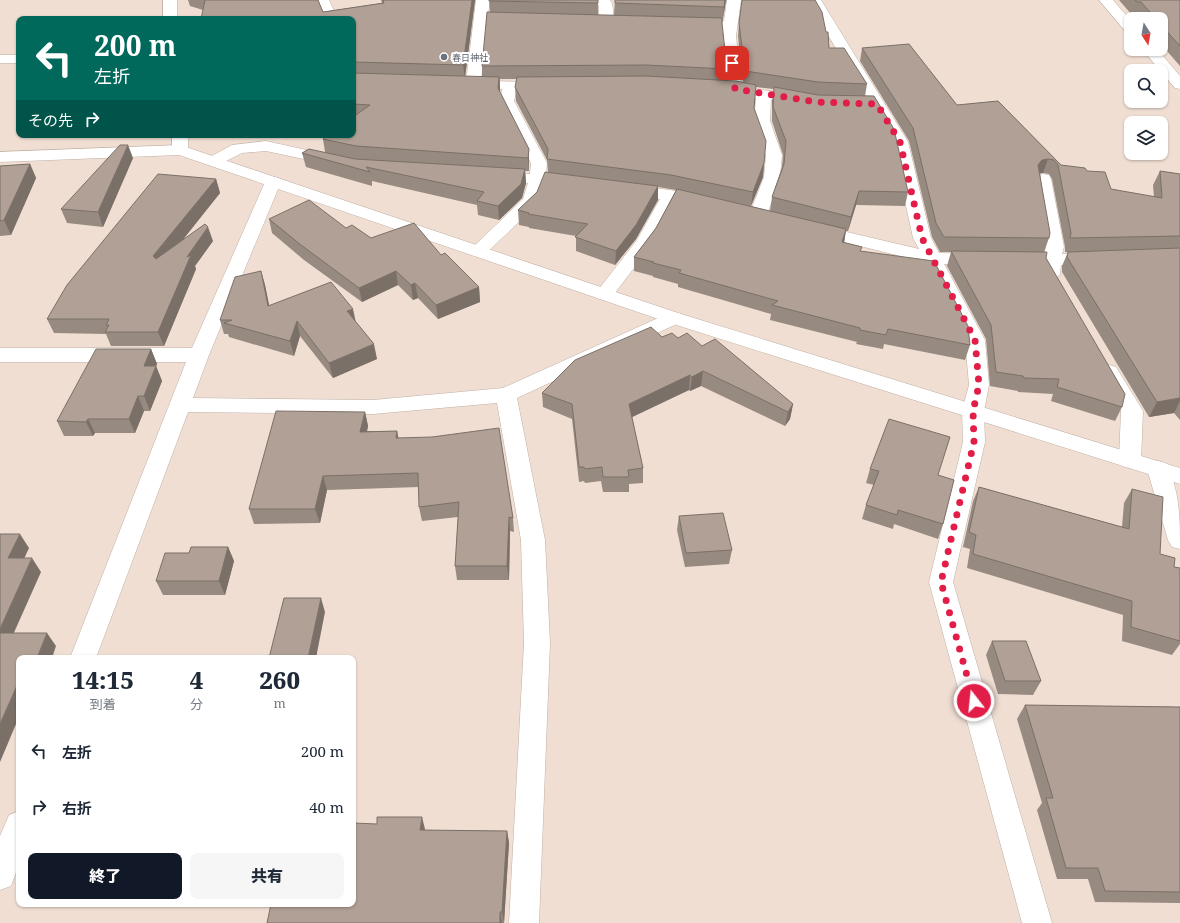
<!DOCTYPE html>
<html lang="ja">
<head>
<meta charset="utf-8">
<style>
  :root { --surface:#fff; --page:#f6f6f7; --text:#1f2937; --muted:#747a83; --accent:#111827 }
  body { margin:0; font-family:"Noto Serif","Noto Sans JP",serif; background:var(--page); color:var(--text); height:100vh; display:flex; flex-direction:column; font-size:15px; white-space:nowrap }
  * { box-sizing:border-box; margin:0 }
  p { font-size:13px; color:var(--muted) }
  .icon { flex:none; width:22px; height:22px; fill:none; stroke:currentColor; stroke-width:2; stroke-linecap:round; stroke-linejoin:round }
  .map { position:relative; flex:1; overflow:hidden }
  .panel { position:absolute; left:16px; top:655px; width:340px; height:252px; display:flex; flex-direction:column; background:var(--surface); border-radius:8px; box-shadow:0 1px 3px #0004 }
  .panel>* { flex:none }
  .top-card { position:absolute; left:16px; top:16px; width:340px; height:122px; border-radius:8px; box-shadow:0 1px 3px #0004; background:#00695c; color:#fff; overflow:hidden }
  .needle { width:26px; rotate:169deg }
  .buttons { position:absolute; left:1124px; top:12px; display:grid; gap:8px }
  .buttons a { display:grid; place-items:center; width:44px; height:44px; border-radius:8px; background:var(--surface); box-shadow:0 1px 3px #0004; font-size:20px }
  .pin { position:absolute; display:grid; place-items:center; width:34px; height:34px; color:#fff; margin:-17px; border-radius:8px; box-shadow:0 2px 6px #0006 }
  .me { position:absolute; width:44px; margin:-22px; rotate:344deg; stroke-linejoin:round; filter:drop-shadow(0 0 3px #0008) }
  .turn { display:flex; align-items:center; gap:14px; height:84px; padding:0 12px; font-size:18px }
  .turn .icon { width:52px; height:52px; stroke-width:2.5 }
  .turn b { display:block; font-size:28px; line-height:34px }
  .then { display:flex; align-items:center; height:38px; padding:0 12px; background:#0003; gap:8px; font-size:15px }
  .eta { display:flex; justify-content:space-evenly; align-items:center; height:68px; text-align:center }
  .eta b { font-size:24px; font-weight:800; line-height:28px }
  .action { display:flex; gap:8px; margin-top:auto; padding:8px 12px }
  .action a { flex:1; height:46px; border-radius:8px; background:var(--accent); color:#fff; font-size:16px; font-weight:800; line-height:46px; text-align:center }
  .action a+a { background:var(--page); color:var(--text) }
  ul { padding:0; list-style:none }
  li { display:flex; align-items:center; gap:12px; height:56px; padding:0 12px }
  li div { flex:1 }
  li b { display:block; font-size:15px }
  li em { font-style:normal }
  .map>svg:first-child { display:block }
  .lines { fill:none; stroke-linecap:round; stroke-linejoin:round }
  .street-casing { stroke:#c0b0a5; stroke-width:1 }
  .secondary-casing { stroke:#c0b0a5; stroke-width:1 }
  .street { fill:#fff; fill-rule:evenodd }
  .secondary { fill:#fff; fill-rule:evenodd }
  .wall { fill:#978a80; fill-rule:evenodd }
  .shaded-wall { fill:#7b7068 }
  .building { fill:#b0a095; stroke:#7b7068 }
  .route { stroke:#e11d48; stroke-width:7; stroke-dasharray:0 12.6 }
  .worship-dot { fill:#6b7280; stroke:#fff; stroke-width:1.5 }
  .labels { text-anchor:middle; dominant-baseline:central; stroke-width:4; stroke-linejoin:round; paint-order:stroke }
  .far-worship-label { font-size:9px; fill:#5b616d; stroke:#fff; text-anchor:start }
</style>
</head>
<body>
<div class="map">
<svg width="1180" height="923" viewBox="0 0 1180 923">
  <rect width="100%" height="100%" fill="#f0ded3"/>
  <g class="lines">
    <defs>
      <g id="street">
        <rect x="163" y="0" width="14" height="19"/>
        <polygon points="299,0 329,0 338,19 324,19 319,5 301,3"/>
        <polygon points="476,0 490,0 488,15 522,17 524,20 522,23 517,24 487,23 481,81 551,82 553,85 551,88 517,89 514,101 547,163 546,175 579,179 581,183 579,187 573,188 544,185 537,205 484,255 478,256 472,255 469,251 523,199 528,183 490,178 488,175 490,172 496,170 530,174 531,163 500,101 502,89 465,88 463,85 466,82"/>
        <path d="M596,0H610C614,5 614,19 611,24H601C596,16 602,7 596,0Z"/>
        <polygon points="727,0 741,0 736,36 742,87 803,96 808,97 810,100 808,103 803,104 771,100 770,121 782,155 780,177 767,215 764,219 758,220 752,219 749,215 764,177 766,155 754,121 756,98 721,92 719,89 721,86 727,85 722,36 723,29 692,28 687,27 685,24 687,21 692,20 724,21"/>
        <polygon points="807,0 821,0 908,142 931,238 939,253 979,254 985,255 988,259 985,263 979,264 944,264 985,340 989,385 984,411 985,442 953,582 1052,923 1022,923 929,582 963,442 962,411 969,385 965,340 925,262 811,234 808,230 811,226 817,225 919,249 913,238 892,142"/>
        <polygon points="1099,0 1113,0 1131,21 1131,33 1126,32"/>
        <polygon points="1142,49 1157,49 1180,76 1180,89 1175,88"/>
        <rect x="0" y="55" width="19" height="8"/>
        <polygon points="172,135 188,135 188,150 186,153 180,155 174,153 172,150"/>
        <polygon points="266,141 338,157 340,160 338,163 332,165 266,151 242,153 220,164 214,166 208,164 206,161 208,158 232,145"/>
        <polygon points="1043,174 1049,175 1051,179 1064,247 1062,254 1095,254 1101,255 1104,259 1101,263 1095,264 1061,265 1060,274 1057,278 1051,280 1045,278 1042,274 1043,265 1017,265 1011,264 1008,260 1011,256 1017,255 1044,254 1046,247 1035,179 1037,175"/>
        <polygon points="273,177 279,178 281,182 209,355 193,398 373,400 503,388 667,314 674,312 681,314 684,318 681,322 517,398 545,540 550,643 539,923 509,923 524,643 521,540 497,403 373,414 188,412 96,658 70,658 186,362 0,362 0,348 192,348 265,182 267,178"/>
        <polygon points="629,185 670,190 708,198 710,202 708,206 702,207 675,201 654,242 611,298 604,300 597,298 595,294 637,240 660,199 623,194 621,190 623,186"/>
        <polygon points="1109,365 1116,367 1143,411 1141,460 1138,466 1130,468 1122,466 1119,460 1121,411 1099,372 1102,367"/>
        <path d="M1158,461L1166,463C1180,491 1180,518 1180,549L1172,547L1168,540L1147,469L1150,463Z"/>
        <polygon points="19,811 19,864 11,886 0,890 0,836 9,815"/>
      </g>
      <polygon id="secondary" points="180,145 681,314 1180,468 1180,484 667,322 179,155 0,162 0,152"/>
    </defs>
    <!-- street casing -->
    <use href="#street" class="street-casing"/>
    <!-- secondary casing -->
    <use href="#secondary" class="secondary-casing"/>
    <!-- street -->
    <use href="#street" class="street"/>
    <!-- secondary -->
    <use href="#secondary" class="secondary"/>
  </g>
  <!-- wall -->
  <g class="wall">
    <path d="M188,0H318L323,12L382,3L381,0H475L465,76L482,77V66L490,12L489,0L598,3V15H614L615,0H726L722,25L727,69L726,81L743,82L738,36L739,23L826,32L829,48L867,84L865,96L908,192L905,206L856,205L848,231H846L844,242L861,251L970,345L965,360L884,344L883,349L856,344L857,342L770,320L771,314L678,287V284L653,277V276L634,271V257L656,228L676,190L658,187V200L636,239L615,265L576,251V236L529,228V227L519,225L518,210L537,192L548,172L547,160L516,101L515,87L517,79H500V93L529,149V171H525L526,183L522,198L499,220L478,215L477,205L372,181V186L306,167L302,153L325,152L323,139L353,135V19L203,10L190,6ZM756,87L774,89L772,101V121L783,155L782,167L772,197L770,211L751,206L763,177L764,163L754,108Z"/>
    <polygon points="1119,0 1180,0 1180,66 1161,44 1161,19 1140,19 1136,15 1132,15"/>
    <polygon points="862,48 957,105 998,101 1061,165 1087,171 1111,189 1154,197 1153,185 1160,171 1180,174 1180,420 1174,413 1149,417 1062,272 1062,266 1068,252 1065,252 1065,247 1052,179 1049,174 1043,173 1040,173 1049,238 1044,252 1046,258 1122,407 1115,421 1051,401 1053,394 1018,392 1018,391 990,386 986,339 947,266 951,252 940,252 932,237 909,141 860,61"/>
    <polygon points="58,135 96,135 95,137 59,138"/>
    <polygon points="133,158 103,227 67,223 61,209"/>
    <polygon points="30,164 36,178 11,235 0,236 0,166"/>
    <polygon points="216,179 220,193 183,239 213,241 195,266 196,269 164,346 111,346 106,334 54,333 47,319"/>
    <polygon points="269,219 346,228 371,238 441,255 479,287 480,302 438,319 418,298 413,300 398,285 362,302 304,260 272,233"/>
    <polygon points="261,271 265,285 269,305 355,321 377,359 333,378 300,336 294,356 229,337 228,334 224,334 220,320"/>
    <polygon points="662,337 678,338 702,346 793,404 790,419 785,426 701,386 690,391 689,390 632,417 643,468 643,483 629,484 629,492 603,492 601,481 585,483 584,481 579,482 572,419 543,407 542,393"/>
    <polygon points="151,349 157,364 156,366 162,381 150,411 144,411 135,433 95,433 93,436 64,436 57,421"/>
    <polygon points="365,412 368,426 367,431 397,431 398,438 513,518 514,532 510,531 509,580 457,580 455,566 458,517 422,521 419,507 419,487 327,490 320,523 254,524 249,509"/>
    <polygon points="870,469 938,475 943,524 938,539 894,524 893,529 862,519 866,505 874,485 866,483"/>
    <polygon points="979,487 1122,527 1124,503 1132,489 1160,554 1174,567 1180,568 1180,644 1172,655 1122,641 1123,615 967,568 970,549 963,547 973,501"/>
    <polygon points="679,516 732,550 729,564 685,567 677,530"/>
    <polygon points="228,547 234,561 225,595 163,595 156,581"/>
    <polygon points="992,641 1041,681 1033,695 998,694 986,655"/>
    <polygon points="1025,705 1180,707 1180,903 1095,902 1088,879 1057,879 1037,810 1042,803 1017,719"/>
    <polygon points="425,829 425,830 507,831 509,843 504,923 267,923"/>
  </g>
  <!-- shaded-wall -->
  <g class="shaded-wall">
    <polygon points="472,0 475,0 465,78 463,65"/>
    <polygon points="725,0 726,0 723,19 724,7"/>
    <polygon points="499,77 500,90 499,102 498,88"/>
    <polygon points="128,145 133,158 103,227 98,212"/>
    <polygon points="529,149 529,171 528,158"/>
    <polygon points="1048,159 1043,173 1037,174 1038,165 1042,160"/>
    <polygon points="764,163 763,177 751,206 753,192"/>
    <polygon points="30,164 36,178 11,235 4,220"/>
    <polygon points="525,169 526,183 522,198 499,220 498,206"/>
    <polygon points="216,179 220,193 159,270 153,256"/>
    <polygon points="658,186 658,200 636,239 615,265 616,251"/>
    <polygon points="859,191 856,205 848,231 851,217"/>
    <polygon points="208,227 213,241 195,266 196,269 164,346 158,332 187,257"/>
    <polygon points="846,229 844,244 842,242"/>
    <polygon points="261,271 265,285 272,320 268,306"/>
    <polygon points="396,271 398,285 362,302 359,288"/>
    <polygon points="415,283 418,298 413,300 411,285"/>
    <polygon points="479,287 480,302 438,319 436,305"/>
    <polygon points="353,309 356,323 347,311"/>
    <polygon points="297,321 300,336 294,356 290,341"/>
    <polygon points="374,344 377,359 333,378 329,363"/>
    <polygon points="151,349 157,364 150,380 144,366"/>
    <polygon points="156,366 162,381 150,411 144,396"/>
    <polygon points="703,371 701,386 690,391 692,377"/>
    <polygon points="690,375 689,390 628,419 629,404"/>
    <polygon points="138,396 144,411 135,433 129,419"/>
    <polygon points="1180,398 1180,401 1174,413 1149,417 1157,402"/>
    <polygon points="793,404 790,419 785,426 788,412"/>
    <polygon points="365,412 368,426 364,446 360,432"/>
    <polygon points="88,419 95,433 93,436 86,422"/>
    <polygon points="397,431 400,445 396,438"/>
    <polygon points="323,476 327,490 320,523 315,509"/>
    <polygon points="509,517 510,531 509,580 507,566"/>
    <polygon points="20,534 29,548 18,572 8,558"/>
    <polygon points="228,547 234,561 225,595 219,581"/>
    <polygon points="32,558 41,572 8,646 0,635 0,629"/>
    <polygon points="321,598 325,612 316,658 308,658"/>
    <polygon points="47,633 56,646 52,658 37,658"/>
    <polygon points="19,681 19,717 0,762 0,724"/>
    <polygon points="422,817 425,829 423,842 420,830"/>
    <polygon points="507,831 509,843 504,923 502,912"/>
    <polygon points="500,912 502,923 500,923"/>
  </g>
  <!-- building -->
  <g class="building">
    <polygon points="205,0 318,0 323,12 384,3 383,0 472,0 463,65 353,62 353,19 201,19"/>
    <polygon points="489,0 598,0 598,3 489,1"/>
    <polygon points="615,0 725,0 724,7 615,3"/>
    <polygon points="742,0 815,0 822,12 826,32 828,32 829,48 844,48 867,84 818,82 745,71 739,23"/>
    <polygon points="1135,0 1180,0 1180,46 1161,25 1161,19 1156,19 1141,2 1137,2"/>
    <polygon points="487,12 722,18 722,23 727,69 646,65 482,66"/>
    <polygon points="909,44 957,105 998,101 1061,165 1085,168 1087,171 1105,172 1111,189 1162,198 1160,171 1180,174 1180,236 1070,238 1071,233 1058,165 1054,160 1048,159 1042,160 1038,165 1050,233 1049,238 944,237 936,223 913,128 862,48"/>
    <polygon points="353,73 499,77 498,88 529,149 528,158 356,146 323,139 328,135 353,135 353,117 370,105 353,104"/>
    <polygon points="646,76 736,81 756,85 754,108 766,141 764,163 753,192 671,175 547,159 548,149 515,87 517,77"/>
    <polygon points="774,87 818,95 874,96 894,129 908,192 859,191 851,217 772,197 784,164 786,141 773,107"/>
    <polygon points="120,145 128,145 98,212 61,209"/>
    <polygon points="309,149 355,159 525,169 521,184 498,206 477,201 484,192 366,167 370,172 302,153"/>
    <polygon points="30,164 4,220 0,221 0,166"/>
    <polygon points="545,172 658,186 636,225 616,251 575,237 588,224 528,214 529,213 518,210 537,192"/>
    <polygon points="158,174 216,179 153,256 156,259 205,224 208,227 187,257 191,255 158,332 105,332 109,325 106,325 109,319 47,319 67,285"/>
    <polygon points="677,189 846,229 842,242 862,247 860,251 934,261 968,326 970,345 888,329 886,335 860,330 860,328 772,305 778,301 679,273 681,270 653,263 654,262 634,257 656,228"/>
    <polygon points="309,200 346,228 352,225 371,238 414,223 441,255 445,253 479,287 436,305 415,283 411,285 396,271 359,288 301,245 269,219"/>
    <polygon points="1180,248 1180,398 1157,402 1067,257 1068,252"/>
    <polygon points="951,251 1047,252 1046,258 1125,394 1122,407 1057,387 1059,379 1024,378 1023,376 996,372 991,325"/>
    <polygon points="261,271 268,306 331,282 353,309 347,311 374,344 329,363 297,321 290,341 224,323 232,320 220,320 235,277"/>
    <polygon points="651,327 662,337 672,333 678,338 687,333 702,346 715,339 793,404 788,412 703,371 692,377 690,375 629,404 643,468 628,470 629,477 603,477 602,467 585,469 584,467 579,467 572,404 542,393 575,360"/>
    <polygon points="96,349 151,349 144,366 156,366 144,396 138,396 129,419 88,419 86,422 57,421"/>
    <polygon points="276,411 365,412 360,432 397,431 396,438 432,437 499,428 513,518 509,517 507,566 455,566 459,502 419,507 418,473 323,476 315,509 249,509"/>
    <polygon points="889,419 950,437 938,475 954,480 943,524 898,510 897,515 866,505 879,471 870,469"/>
    <polygon points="979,487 1129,529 1132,489 1163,497 1160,554 1175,558 1174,567 1180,568 1180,641 1131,627 1132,601 973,554 976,535 969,532"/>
    <polygon points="723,513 732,550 686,553 679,516"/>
    <polygon points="0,534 20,534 8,558 32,558 0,629"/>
    <polygon points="191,547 228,547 219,581 156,581 165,553 189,553"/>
    <polygon points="284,598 321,598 308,658 269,658"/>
    <polygon points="0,633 47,633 37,658 19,658 19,681 0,724"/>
    <polygon points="992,641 1026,641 1041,681 1005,681"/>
    <polygon points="1025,705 1180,707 1180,892 1105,891 1098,868 1066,868 1046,798 1053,798"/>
    <polygon points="377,817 422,817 420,830 507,831 502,912 500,912 500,923 267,923 271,904 353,904 353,823 377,824"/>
  </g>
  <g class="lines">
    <!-- route -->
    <polyline class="route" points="732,63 735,89 816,102 877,104 900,142 922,238 975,340 979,385 973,411 974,442 941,582 974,701"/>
  </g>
  <!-- markers -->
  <circle class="worship-dot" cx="444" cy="57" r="4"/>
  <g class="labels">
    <!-- far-worship labels -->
    <g class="far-worship-label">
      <text x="452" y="57">春日神社</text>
    </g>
  </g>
</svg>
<div class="buttons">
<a><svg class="needle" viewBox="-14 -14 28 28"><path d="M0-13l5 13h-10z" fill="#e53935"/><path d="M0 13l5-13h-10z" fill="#747a83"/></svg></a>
<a><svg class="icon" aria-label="search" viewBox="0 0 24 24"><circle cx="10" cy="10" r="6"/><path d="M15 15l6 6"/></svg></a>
<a><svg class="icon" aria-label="layers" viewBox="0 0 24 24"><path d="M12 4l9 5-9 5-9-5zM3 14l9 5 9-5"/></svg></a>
</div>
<div class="pin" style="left:732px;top:63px;background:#d93025"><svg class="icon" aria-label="arrive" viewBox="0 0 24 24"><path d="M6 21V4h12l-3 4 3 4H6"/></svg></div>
<svg class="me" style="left:974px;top:701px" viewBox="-20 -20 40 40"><circle r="17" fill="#e11d48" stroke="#fff" stroke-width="3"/><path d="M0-11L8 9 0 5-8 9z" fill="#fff"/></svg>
<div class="top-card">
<div class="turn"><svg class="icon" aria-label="left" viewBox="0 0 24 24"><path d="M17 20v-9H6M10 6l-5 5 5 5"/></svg><div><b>200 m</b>左折</div></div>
<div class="then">その先<svg class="icon" aria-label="right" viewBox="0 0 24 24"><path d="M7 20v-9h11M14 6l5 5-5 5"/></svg></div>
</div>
<section class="panel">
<div class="eta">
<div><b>14:15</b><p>到着</p></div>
<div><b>4</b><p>分</p></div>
<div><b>260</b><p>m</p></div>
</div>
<ul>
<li><svg class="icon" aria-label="left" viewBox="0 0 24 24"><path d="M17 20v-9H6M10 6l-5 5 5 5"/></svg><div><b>左折</b></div><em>200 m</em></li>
<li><svg class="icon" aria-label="right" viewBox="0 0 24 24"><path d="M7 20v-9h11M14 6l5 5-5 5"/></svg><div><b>右折</b></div><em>40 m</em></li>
</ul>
<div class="action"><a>終了</a><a>共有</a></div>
</section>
</div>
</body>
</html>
